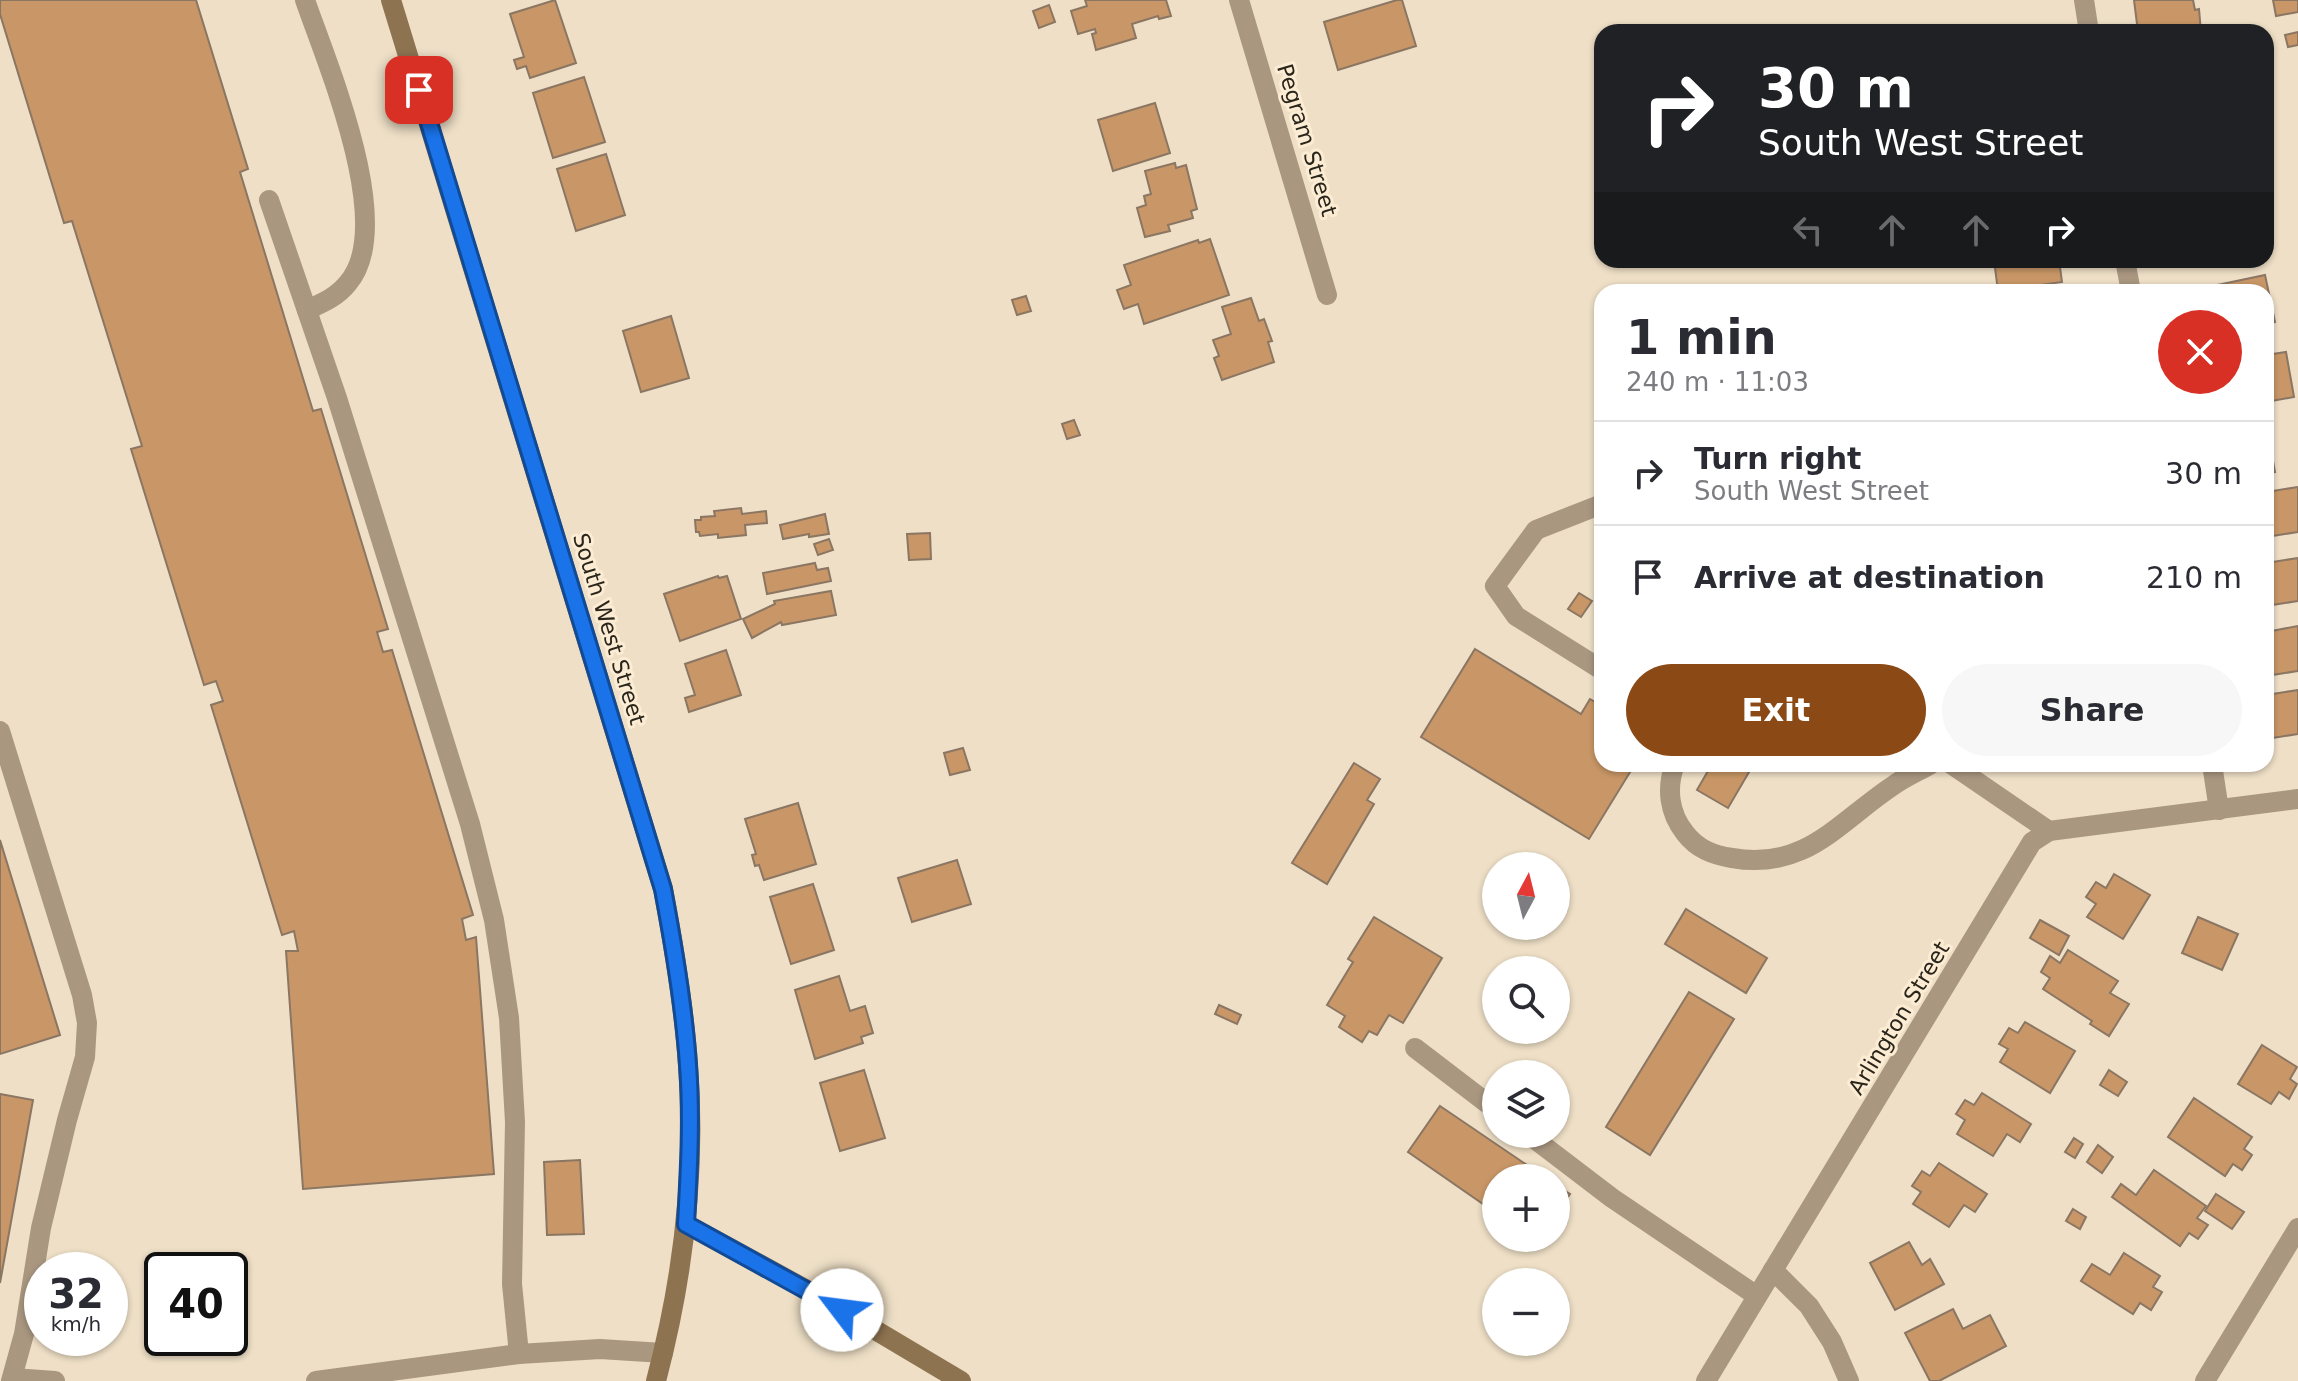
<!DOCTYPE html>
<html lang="en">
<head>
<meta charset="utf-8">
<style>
  :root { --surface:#fff; --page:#f7f7f7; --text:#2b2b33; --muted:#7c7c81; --line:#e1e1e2; --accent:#8a4915 }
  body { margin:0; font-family:"DejaVu Sans",sans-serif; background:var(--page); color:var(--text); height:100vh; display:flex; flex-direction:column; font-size:30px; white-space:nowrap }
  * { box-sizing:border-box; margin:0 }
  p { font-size:26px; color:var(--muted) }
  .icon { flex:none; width:44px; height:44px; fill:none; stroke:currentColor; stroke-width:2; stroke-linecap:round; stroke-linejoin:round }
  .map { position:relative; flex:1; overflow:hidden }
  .panel { position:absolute; left:1594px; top:284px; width:680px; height:488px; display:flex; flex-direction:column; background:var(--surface); border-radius:24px; box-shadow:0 2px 6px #0004 }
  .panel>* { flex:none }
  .guide { position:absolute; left:1594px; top:24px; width:680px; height:244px; border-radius:24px; box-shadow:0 2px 6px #0004; background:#202124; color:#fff; overflow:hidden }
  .needle { width:52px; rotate:7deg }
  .tools { position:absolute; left:1482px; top:852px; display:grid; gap:16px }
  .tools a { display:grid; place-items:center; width:88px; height:88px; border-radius:50%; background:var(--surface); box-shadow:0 2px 6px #0004; font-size:40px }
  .speed { position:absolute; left:24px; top:1252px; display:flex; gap:16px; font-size:40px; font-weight:700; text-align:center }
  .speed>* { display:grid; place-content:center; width:104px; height:104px; border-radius:50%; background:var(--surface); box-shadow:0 2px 6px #0004; line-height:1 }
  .speed small { font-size:20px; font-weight:400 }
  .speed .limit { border:4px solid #111; border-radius:12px; background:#fff; color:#111 }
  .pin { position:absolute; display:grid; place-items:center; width:68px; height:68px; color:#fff; margin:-34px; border-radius:16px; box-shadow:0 4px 12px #0006 }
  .me { position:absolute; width:88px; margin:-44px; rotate:300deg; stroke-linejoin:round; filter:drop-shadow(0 0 6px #0008) }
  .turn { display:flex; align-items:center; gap:28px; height:168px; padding:0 32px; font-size:36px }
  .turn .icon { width:104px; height:104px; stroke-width:2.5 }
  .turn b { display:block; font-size:56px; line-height:68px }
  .lanes { display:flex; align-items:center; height:76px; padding:0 32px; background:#0003; justify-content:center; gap:40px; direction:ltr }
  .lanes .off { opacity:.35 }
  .round { display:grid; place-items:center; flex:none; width:84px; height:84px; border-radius:42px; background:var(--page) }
  .head { display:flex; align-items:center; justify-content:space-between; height:136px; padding:0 32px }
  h1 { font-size:48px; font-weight:700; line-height:60px }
  .cta { display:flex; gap:16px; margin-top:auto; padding:16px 32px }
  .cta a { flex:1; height:92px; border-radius:48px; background:var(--accent); color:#fff; font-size:32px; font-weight:700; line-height:92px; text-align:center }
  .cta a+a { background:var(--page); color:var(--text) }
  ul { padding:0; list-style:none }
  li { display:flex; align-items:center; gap:24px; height:104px; padding:0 32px; border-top:2px solid var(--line) }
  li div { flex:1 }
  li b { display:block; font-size:30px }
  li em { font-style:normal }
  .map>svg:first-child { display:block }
  .building { fill:#c99767; stroke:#8a7663; stroke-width:2 }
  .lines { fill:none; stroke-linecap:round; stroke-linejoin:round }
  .lane { stroke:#a99780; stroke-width:20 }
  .street { stroke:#a99780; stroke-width:20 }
  .secondary { stroke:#8e7350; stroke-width:20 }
  .route-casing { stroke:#114b97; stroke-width:20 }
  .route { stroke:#1a73e8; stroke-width:14 }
  .labels { text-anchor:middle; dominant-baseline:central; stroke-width:6; stroke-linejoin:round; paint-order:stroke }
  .street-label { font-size:22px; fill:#2a251b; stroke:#fbecd3 }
</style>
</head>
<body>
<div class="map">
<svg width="2298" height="1381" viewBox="0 0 2298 1381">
  <rect width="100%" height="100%" fill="#eedfc6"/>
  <!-- building -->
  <g class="building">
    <polygon points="0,0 196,0 248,169 240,172 313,411 321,409 388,629 377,632 383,652 392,650 473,915 462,919 466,940 476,937 494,1174 303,1189 286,951 298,951 294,931 282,935 211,705 223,701 216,681 204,685 131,449 142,446 72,221 64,223 0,14"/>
    <polygon points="555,0 576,63 530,78 526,66 517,69 514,60 524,57 510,14"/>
    <polygon points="1085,0 1166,0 1171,16 1159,19 1158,16 1132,24 1136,38 1096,50 1092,34 1096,33 1095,29 1078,34 1071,11 1087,6"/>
    <polygon points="1397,0 1402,0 1416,46 1338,70 1324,22"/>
    <polygon points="2134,0 2193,0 2195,10 2199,9 2201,32 2138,32"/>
    <polygon points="2273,0 2298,0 2298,12 2276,16"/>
    <polygon points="1049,5 1055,22 1039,28 1033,11"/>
    <polygon points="2298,32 2298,45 2288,47 2285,35"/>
    <polygon points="584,77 605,142 553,158 533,93"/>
    <polygon points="1155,103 1170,153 1113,171 1098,120"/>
    <polygon points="606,154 625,215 576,231 557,169"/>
    <polygon points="1175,163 1176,168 1186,165 1197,209 1191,211 1193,218 1168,225 1170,231 1145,237 1137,208 1146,205 1144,196 1151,194 1145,171"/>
    <polygon points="1210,239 1229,295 1144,324 1138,304 1124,309 1117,290 1131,285 1124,265 1198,240 1199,243"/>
    <polygon points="1994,260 2059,260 2062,282 1998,291"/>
    <polygon points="2265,275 2275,322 2266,324 2266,292 2202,292 2204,292 2203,288"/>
    <polygon points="1026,296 1031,311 1017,315 1012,300"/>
    <polygon points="1251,298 1259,321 1264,319 1272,341 1268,342 1274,362 1222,380 1214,358 1219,356 1213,340 1231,334 1222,307"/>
    <polygon points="671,316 689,378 641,392 623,331"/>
    <polygon points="2286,352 2294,397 2266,402 2266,355"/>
    <polygon points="1074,420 1080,435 1067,439 1062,424"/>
    <polygon points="2266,422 2275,472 2266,473"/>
    <polygon points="2298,487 2298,532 2266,537 2266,492"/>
    <polygon points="741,508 742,514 766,511 767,523 745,525 746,535 718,538 718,534 700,536 699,532 696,532 695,520 701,520 701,517 715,516 714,511"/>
    <polygon points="825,514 829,534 809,537 809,534 783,539 780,525"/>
    <polygon points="930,533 931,559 909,560 907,534"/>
    <polygon points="829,539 833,550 818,555 814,544"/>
    <polygon points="2298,558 2298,601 2266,606 2266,563"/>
    <polygon points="815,563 817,570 828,568 831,581 767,594 763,573"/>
    <polygon points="718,576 719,578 727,576 741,619 680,641 664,594"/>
    <polygon points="831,591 836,615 782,625 781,622 752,638 743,619 775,604 774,601"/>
    <polygon points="1579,593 1592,601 1581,617 1568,609"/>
    <polygon points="2298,626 2298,671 2266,676 2266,632"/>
    <polygon points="1475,649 1581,714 1590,699 1602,706 1602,764 1635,764 1589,839 1421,737"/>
    <polygon points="726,650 741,695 689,712 685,698 695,695 685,664"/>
    <polygon points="2298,690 2298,734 2266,739 2266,695"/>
    <polygon points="963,748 970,770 950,775 944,753"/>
    <polygon points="1354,763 1380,779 1367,800 1374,804 1327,884 1292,863"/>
    <polygon points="1712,764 1735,764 1749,772 1728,808 1697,790"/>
    <polygon points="798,803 816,864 764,880 759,865 755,866 752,855 756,854 745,819"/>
    <polygon points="0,840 60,1035 0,1054"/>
    <polygon points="957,860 971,904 912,922 898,878"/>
    <polygon points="2114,874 2150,895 2123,939 2087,917 2096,904 2086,897 2096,882 2106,888"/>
    <polygon points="813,884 834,950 791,964 770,897"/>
    <polygon points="1686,909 1767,958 1746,993 1665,944"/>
    <polygon points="1374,917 1442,958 1403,1023 1389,1015 1377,1035 1369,1031 1362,1042 1339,1027 1345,1016 1327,1005 1353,962 1348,959"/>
    <polygon points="2198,917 2238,934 2222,970 2182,953"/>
    <polygon points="2040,920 2069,936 2059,955 2030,938"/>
    <polygon points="2068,950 2118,981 2110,993 2129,1004 2109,1036 2090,1024 2092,1021 2043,989 2050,978 2041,972 2050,956 2060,963"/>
    <polygon points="839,976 850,1011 865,1006 873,1033 861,1037 863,1043 815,1059 795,990"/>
    <polygon points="1689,992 1734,1019 1650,1155 1606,1127"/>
    <polygon points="1219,1005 1241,1015 1237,1024 1215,1014"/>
    <polygon points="2025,1022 2075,1051 2050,1093 2000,1062 2008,1049 1999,1044 2009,1028 2018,1033"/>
    <polygon points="2262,1045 2297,1067 2290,1079 2297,1084 2289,1099 2279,1092 2271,1104 2238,1084"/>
    <polygon points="864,1070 885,1138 840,1151 820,1083"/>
    <polygon points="2109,1070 2127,1082 2118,1096 2100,1085"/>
    <polygon points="1982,1093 2031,1124 2020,1142 2007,1134 1993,1156 1957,1134 1965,1120 1956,1114 1965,1100 1974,1105"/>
    <polygon points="0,1094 33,1100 0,1283"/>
    <polygon points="2194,1098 2252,1137 2244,1149 2252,1155 2242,1170 2233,1164 2225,1176 2168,1137"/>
    <polygon points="1440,1106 1546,1178 1496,1178 1496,1213 1408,1152"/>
    <polygon points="2074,1138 2083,1144 2075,1158 2065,1152"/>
    <polygon points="2098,1145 2113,1157 2102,1173 2087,1162"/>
    <polygon points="580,1160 584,1234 547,1235 544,1162"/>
    <polygon points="1939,1163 1987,1194 1975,1212 1964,1205 1949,1227 1913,1204 1921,1192 1912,1186 1922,1171 1930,1176"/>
    <polygon points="2154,1170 2206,1206 2197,1218 2208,1225 2198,1239 2189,1233 2180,1246 2112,1197 2121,1184 2136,1195"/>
    <polygon points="1556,1185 1570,1194 1556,1214"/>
    <polygon points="2216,1194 2244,1212 2232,1229 2205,1211"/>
    <polygon points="2073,1209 2086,1217 2080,1229 2066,1221"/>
    <polygon points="1909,1242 1922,1265 1930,1259 1944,1284 1895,1310 1870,1263"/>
    <polygon points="2124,1253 2160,1276 2153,1287 2162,1292 2151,1310 2140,1303 2133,1314 2081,1281 2092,1264 2110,1275"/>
    <polygon points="1953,1309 1963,1329 1990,1315 2006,1346 1939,1381 1930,1381 1905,1333"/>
  </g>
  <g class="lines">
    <!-- lane -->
    <g class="lane">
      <path d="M305,0C327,64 397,226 348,283C337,297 322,303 307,310"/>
      <polyline points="269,200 337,398 470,824 494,920 509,1018 515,1122 512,1284 519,1354"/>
      <polyline points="1602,504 1536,530 1495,586 1516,616 1602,670"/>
      <polyline points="0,731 82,995 87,1023 85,1057 67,1120 41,1228 24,1334 11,1381"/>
      <path d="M1675,764C1666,788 1669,813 1685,833C1697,849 1713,855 1732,858C1806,871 1838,822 1894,785C1905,777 1919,771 1931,764"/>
      <polyline points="1951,764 2049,831"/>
      <polyline points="1415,1048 1496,1110"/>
      <polyline points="1528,1134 1612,1198 1757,1296"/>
      <polyline points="13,1378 55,1381"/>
      <polyline points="316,1381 519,1354 600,1349 663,1353"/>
    </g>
    <!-- street -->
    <g class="street">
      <polyline points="1239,0 1327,295"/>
      <polyline points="2084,0 2089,32"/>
      <polyline points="2125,260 2131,292"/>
      <polyline points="2212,764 2219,810"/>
      <polyline points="1773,1270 1809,1306 1832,1342 1849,1381"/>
      <polyline points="1706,1381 2032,842 2049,831 2298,799"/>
      <polyline points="2205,1381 2298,1228"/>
    </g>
    <!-- secondary -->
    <g class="secondary">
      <path d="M391,0L663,889C674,947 684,1006 688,1065C696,1171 683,1279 656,1381"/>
      <polyline points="686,1224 818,1296 961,1381"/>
    </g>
  </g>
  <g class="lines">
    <defs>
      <path id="route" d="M419,90L663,889C674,947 684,1006 688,1065C692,1118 689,1171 686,1224L842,1310"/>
    </defs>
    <!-- route casing -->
    <use href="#route" class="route-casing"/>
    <!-- route -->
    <use href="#route" class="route"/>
  </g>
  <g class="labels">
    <!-- street labels -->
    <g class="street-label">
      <text transform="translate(1307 140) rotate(73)">Pegram Street</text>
      <text transform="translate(609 629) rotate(73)">South West Street</text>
      <text transform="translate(1899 1018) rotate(-59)">Arlington Street</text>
    </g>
  </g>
</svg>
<div class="tools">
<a><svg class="needle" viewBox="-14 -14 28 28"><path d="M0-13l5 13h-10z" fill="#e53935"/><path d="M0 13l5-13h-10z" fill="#7c7c81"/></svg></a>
<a><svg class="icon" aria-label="search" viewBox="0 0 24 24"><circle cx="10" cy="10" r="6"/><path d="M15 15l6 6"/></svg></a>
<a><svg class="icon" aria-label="layers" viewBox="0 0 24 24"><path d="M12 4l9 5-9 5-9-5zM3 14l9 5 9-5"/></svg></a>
<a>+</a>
<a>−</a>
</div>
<div class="speed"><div>32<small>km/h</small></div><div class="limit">40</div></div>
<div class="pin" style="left:419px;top:90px;background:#d93025"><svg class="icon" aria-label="arrive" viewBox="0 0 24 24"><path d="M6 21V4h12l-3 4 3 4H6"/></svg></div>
<svg class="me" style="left:842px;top:1310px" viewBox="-20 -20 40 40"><circle r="19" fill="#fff"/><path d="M0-13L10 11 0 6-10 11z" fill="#1a73e8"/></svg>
<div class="guide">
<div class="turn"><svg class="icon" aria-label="right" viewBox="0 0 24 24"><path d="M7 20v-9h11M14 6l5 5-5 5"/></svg><div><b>30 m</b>South West Street</div></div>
<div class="lanes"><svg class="icon off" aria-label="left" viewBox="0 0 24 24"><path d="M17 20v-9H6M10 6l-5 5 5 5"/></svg><svg class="icon off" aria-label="ahead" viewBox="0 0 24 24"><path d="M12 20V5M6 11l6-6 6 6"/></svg><svg class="icon off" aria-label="ahead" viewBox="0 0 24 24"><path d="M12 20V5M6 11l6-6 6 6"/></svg><svg class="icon" aria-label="right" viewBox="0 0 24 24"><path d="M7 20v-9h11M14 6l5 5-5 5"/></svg></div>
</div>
<section class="panel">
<div class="head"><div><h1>1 min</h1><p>240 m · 11:03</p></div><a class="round" style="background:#d93025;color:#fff"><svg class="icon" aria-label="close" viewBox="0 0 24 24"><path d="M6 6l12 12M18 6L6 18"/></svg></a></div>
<ul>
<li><svg class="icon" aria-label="right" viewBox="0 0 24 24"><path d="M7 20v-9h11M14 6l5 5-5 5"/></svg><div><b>Turn right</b><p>South West Street</p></div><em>30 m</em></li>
<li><svg class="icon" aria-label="arrive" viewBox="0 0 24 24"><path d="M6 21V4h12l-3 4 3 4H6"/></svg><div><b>Arrive at destination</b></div><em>210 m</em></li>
</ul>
<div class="cta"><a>Exit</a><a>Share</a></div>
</section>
</div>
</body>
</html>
